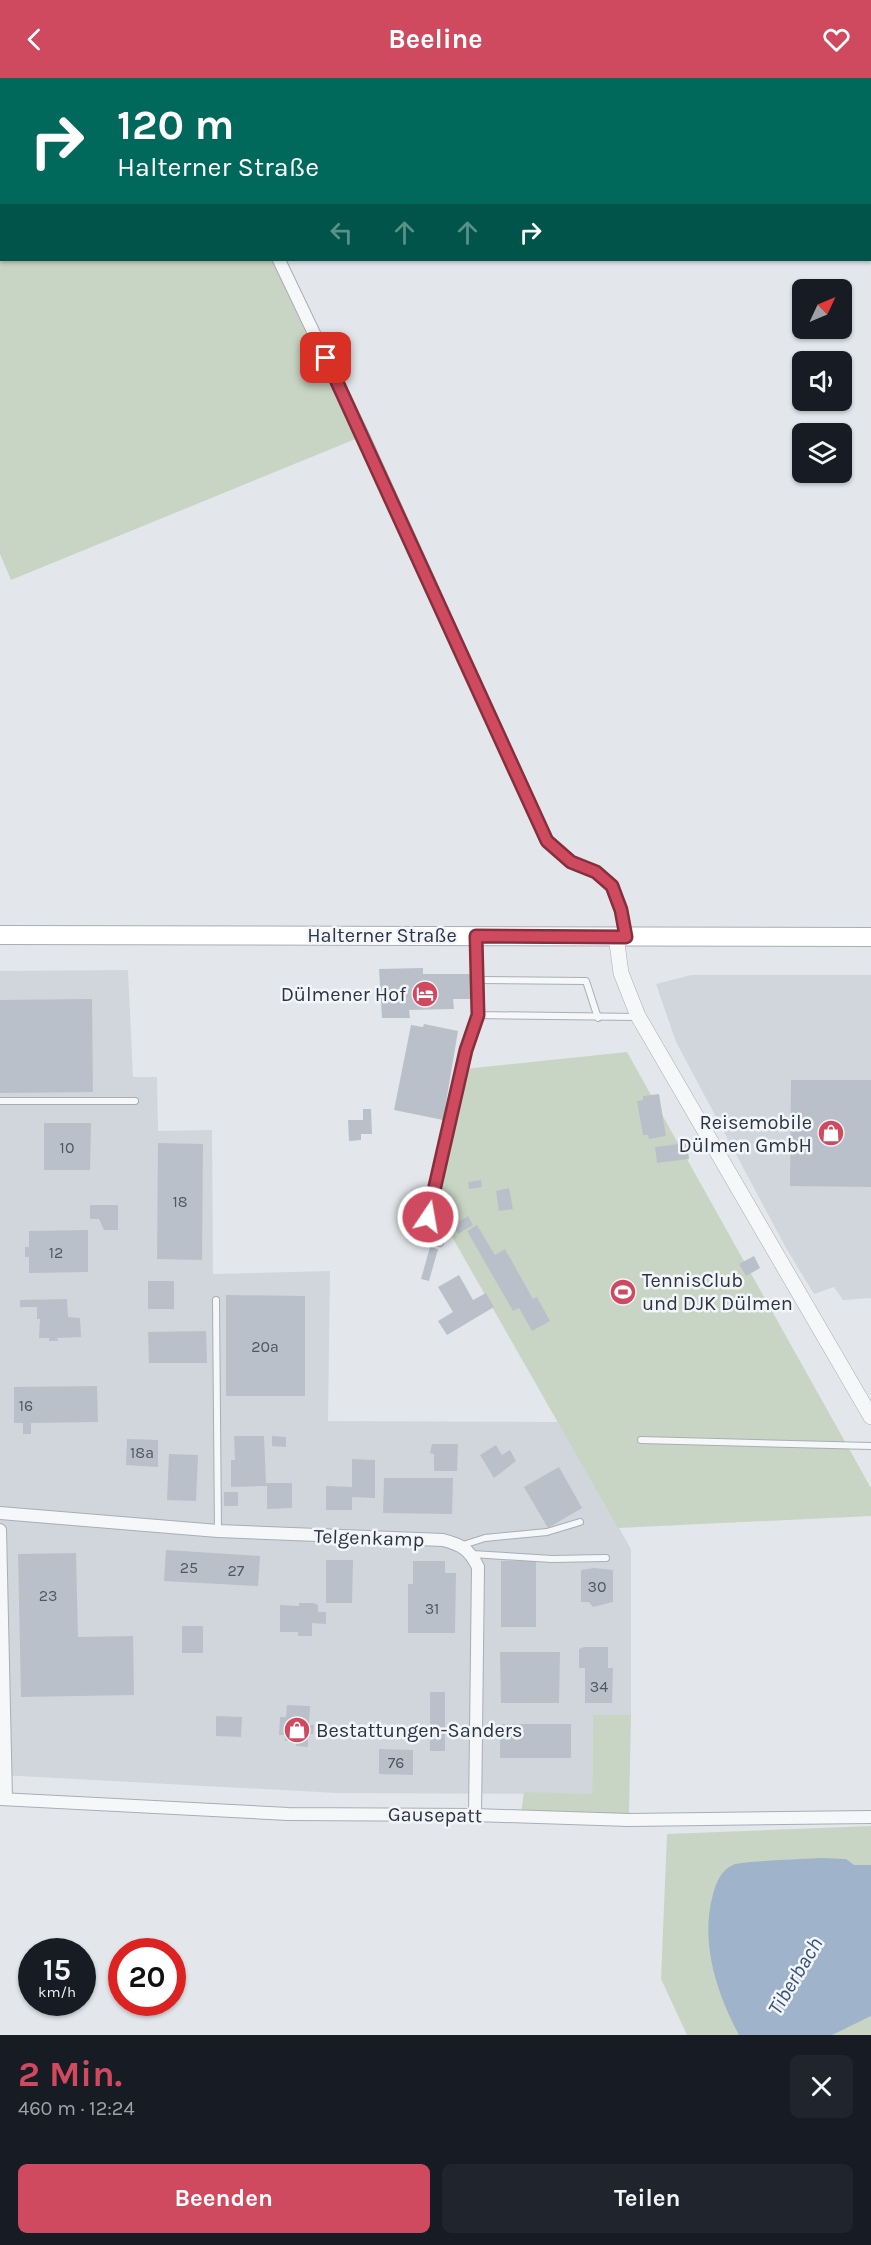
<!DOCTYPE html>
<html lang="de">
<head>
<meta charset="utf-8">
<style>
  :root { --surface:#171b24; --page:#20242c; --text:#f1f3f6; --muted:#9ea1a6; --accent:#cf4a5e }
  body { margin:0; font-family:Karla,sans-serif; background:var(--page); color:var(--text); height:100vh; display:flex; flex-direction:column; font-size:22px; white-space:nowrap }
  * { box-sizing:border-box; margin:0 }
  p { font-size:20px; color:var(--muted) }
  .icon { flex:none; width:33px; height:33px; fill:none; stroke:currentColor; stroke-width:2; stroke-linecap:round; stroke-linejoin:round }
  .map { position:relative; height:1957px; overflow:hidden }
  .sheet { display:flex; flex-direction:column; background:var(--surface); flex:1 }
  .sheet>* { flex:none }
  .banner { position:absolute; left:0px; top:0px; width:872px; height:183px; box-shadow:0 2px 4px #0004; background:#00695c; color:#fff; overflow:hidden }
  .needle { width:39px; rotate:46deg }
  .fabs { position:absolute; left:792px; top:201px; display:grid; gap:12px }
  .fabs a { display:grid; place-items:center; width:60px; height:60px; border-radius:9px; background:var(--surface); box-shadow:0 2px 4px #0004; font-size:30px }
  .speed { position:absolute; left:18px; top:1860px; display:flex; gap:12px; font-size:30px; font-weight:700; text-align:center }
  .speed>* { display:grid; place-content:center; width:78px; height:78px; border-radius:50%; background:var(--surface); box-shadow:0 2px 4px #0004; line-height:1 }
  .speed small { font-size:15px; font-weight:400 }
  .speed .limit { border:9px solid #d22; background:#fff; color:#111 }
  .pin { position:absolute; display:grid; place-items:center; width:51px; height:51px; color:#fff; margin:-26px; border-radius:12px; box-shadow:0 3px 9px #0006 }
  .me { position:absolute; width:66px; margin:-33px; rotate:12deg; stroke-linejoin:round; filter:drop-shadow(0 0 4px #0008) }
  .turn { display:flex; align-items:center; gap:21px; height:126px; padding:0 18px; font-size:27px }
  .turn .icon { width:78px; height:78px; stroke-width:2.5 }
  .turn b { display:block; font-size:42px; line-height:51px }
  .lanes { display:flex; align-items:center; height:57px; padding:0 18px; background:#0003; justify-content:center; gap:30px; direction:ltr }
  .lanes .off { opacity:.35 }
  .round { display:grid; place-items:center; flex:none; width:63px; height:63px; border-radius:9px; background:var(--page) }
  .headline { display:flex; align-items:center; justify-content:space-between; height:102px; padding:0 18px }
  h1 { font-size:36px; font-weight:700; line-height:45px; color:var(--accent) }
  .button { display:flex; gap:12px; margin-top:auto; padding:12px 18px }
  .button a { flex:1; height:69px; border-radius:9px; background:var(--accent); color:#fff; font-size:24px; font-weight:700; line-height:69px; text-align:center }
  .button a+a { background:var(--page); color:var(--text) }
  header { display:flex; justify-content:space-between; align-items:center; height:78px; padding:0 18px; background:var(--accent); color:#fff; font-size:27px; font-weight:700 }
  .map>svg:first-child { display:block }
  .built { fill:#d1d6dd }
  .green { fill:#c9d5c4 }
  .water { fill:#9fb4cb }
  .building { fill:#bac0c9 }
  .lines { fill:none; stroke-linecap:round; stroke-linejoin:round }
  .service-casing { stroke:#a8aeb6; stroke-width:8 }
  .minor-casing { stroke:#a8aeb6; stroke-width:14 }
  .tertiary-casing { stroke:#a8aeb6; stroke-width:16 }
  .secondary-casing { stroke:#a8aeb6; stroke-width:20 }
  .service { stroke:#f6f7f9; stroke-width:6 }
  .minor { stroke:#f6f7f9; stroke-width:12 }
  .tertiary { stroke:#f6f7f9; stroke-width:15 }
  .secondary { stroke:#fff; stroke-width:18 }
  .route-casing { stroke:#87303d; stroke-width:15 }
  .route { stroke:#cf4a5e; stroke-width:10 }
  .labels { text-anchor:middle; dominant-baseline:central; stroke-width:5; stroke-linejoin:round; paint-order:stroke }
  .number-label { font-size:16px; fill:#4f5765 }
  .street-label { font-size:20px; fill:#2b3444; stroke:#f3f5f8 }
  .poi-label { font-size:20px; fill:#2b3444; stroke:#f3f5f8; text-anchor:end }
  .water-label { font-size:21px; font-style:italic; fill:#355378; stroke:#f3f5f8 }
</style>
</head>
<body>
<header><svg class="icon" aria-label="back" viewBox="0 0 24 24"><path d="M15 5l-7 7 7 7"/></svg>Beeline<svg class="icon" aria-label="heart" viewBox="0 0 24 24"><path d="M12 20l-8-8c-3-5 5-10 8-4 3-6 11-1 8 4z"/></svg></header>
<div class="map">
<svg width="871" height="1957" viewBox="0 0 871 1957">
  <rect width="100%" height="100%" fill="#e3e7eb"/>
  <!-- built -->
  <g class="built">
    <polygon points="128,892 133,999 157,999 158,1053 212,1052 213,1196 330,1193 328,1343 558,1344 631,1471 631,1637 593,1637 592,1716 337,1715 0,1697 0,893"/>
    <polygon points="691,897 871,897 871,1220 843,1222 834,1209 814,1216 786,1170 676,964 656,906"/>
  </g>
  <!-- green -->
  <g class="green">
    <polygon points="0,108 2,182 279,182 363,358 11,502 0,476"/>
    <polygon points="627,974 871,1410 871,1438 618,1450 427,1115 464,991"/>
    <polygon points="593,1637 631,1637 629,1737 521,1735 524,1714 592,1716"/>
    <polygon points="871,1748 871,1957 687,1957 661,1901 667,1756"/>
  </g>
  <!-- water -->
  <path class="water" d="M820,1780L846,1781L854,1787H871V1938L832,1957H739C716,1914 700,1864 713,1816C716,1805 721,1792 733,1787C741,1783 806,1781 820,1780Z"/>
  <!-- building -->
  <g class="building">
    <polygon points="423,890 423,896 471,896 471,921 453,921 454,931 409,932 410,940 382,940 379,891"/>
    <polygon points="92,921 93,1014 0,1015 0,922"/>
    <polygon points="424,946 458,953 443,1042 394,1032 411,947 423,949"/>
    <polygon points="791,1002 871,1002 871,1109 790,1108"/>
    <polygon points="659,1016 666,1058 649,1061 648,1057 643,1057 637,1023 643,1022 643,1018"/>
    <polygon points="363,1031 371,1031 372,1056 361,1056 361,1062 349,1063 348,1042 363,1042"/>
    <polygon points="44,1045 91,1045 90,1092 44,1092"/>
    <polygon points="158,1065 203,1066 202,1182 157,1181"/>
    <polygon points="687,1065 689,1081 657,1085 655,1069"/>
    <polygon points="481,1102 482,1109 469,1111 468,1104"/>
    <polygon points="509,1110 513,1131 499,1133 496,1113"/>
    <polygon points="90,1127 118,1127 118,1152 104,1152 99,1141 90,1141"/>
    <polygon points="468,1138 473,1147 458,1156 453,1147"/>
    <polygon points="477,1147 495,1177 505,1171 533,1221 537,1219 550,1243 532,1253 519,1230 513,1233 467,1153"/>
    <polygon points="88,1152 88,1194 29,1195 29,1179 25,1179 25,1169 29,1169 29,1153"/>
    <polygon points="430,1169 438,1171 429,1203 421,1201"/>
    <polygon points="754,1178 760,1190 746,1198 739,1186"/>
    <polygon points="459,1197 473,1222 486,1215 494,1229 447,1257 438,1243 453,1234 438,1209"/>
    <rect x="148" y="1203" width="26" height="28"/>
    <polygon points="226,1217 305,1218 305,1318 226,1318"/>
    <polygon points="67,1221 68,1239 80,1240 81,1259 57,1260 58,1263 49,1263 49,1260 39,1260 40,1241 37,1241 37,1229 20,1229 20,1222"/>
    <polygon points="206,1253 207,1285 149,1285 148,1254"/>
    <polygon points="97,1308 98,1344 31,1345 31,1356 23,1356 23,1345 14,1345 14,1309"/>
    <polygon points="234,1358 264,1358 266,1405 292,1405 292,1430 267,1431 267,1408 231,1409 231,1382 235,1382"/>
    <polygon points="272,1358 286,1359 286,1369 272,1368"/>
    <polygon points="127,1361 158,1362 158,1389 126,1387"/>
    <polygon points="432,1366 458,1366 457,1393 434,1393 434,1376 430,1375"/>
    <polygon points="496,1367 502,1377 510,1372 516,1383 494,1400 480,1377"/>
    <polygon points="169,1376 198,1377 196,1423 167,1422"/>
    <polygon points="352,1381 375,1382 375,1420 352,1419 352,1432 326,1432 326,1408 352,1409"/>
    <polygon points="559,1389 582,1430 548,1450 524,1409"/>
    <polygon points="384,1400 453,1400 452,1436 383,1435"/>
    <rect x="224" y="1414" width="14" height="14"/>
    <polygon points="166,1472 260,1478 258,1508 164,1503"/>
    <polygon points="76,1475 78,1559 133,1558 134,1617 21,1619 18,1476"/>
    <polygon points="326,1482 353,1482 352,1525 326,1525"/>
    <polygon points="413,1483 445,1483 445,1495 456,1495 455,1555 408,1555 408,1506 413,1506"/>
    <rect x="501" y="1483" width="35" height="66"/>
    <polygon points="594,1490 613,1492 613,1524 593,1529 589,1524 581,1524 581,1492"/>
    <polygon points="299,1525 313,1525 318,1527 318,1534 326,1534 326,1546 312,1545 312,1558 298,1558 298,1554 280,1554 280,1527 299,1528"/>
    <rect x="182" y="1548" width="21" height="27"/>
    <polygon points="584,1569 608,1569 608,1590 613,1590 612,1625 585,1625 585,1590 579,1590 579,1571"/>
    <polygon points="500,1574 560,1574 559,1625 501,1625"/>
    <rect x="430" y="1614" width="15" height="59"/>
    <polygon points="287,1627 310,1628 309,1647 314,1647 313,1656 308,1656 308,1669 296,1668 296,1663 285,1663 285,1657 279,1657 280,1639 286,1639"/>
    <polygon points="216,1638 242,1639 241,1659 216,1658"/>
    <rect x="500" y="1646" width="71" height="34"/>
    <polygon points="379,1671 413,1672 413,1697 379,1696"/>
  </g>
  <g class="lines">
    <defs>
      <g id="service">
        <polyline points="476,861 478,937 638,939"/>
        <polyline points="477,902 586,903 598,940"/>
        <polyline points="0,1023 135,1023"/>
        <polyline points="440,1165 428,1139 428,1128 466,972 478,937"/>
        <polyline points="216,1222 218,1453"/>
        <polyline points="641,1362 871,1368"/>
        <polyline points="463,1467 485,1460 547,1454 580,1444"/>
        <polyline points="472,1476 552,1481 606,1480"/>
      </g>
      <g id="minor">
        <polyline points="193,0 193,2"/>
        <polyline points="279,182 363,358 547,763 571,784 596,794 612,808 621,832 626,859"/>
        <path d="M0,1435L218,1453L443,1462C462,1467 469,1471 478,1489L475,1737"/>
        <polyline points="0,1452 6,1721"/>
        <polyline points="0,1721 288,1736 475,1737 629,1742 871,1739"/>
      </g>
      <polyline id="tertiary" points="616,858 621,895 638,938 871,1339"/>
      <polyline id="secondary" points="0,857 871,859"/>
    </defs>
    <!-- service casing -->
    <use href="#service" class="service-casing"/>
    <!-- minor casing -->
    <use href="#minor" class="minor-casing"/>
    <!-- tertiary casing -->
    <use href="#tertiary" class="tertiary-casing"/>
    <!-- secondary casing -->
    <use href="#secondary" class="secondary-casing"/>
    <!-- service -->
    <use href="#service" class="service"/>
    <!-- minor -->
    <use href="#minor" class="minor"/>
    <!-- tertiary -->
    <use href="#tertiary" class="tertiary"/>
    <!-- secondary -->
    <use href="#secondary" class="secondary"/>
  </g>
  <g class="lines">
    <defs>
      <polyline id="route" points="326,280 547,763 571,784 596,794 612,808 621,832 626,859 476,858 478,937 466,972 428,1139"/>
    </defs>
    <!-- route casing -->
    <use href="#route" class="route-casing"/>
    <!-- route -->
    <use href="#route" class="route"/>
  </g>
  <!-- icons -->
  <defs>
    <symbol id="hotel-disc" viewBox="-11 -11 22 22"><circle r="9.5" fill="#cf4a5e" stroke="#f3f5f8"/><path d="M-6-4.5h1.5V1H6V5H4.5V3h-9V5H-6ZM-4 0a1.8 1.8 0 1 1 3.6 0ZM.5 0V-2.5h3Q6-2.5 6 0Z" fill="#fff"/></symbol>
    <symbol id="shop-disc" viewBox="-11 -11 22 22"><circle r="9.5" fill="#cf4a5e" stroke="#f3f5f8"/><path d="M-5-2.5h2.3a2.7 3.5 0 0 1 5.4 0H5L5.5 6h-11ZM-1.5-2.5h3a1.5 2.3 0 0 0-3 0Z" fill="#fff"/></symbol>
    <symbol id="stadium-disc" viewBox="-11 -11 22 22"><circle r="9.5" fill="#cf4a5e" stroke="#f3f5f8"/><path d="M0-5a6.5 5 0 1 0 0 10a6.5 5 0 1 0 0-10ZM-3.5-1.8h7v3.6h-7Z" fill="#fff"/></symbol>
  </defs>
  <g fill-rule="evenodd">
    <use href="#hotel-disc" x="410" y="901" width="30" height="30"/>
    <use href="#shop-disc" x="816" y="1040" width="30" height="30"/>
    <use href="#stadium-disc" x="608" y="1199" width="30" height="30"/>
    <use href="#shop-disc" x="282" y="1637" width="30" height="30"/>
  </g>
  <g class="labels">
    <!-- number labels -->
    <g class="number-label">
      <text x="67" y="1069">10</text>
      <text x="180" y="1123">18</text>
      <text x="56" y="1174">12</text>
      <text x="265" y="1268">20a</text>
      <text x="26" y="1327">16</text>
      <text x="142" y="1374">18a</text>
      <text x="189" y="1489">25</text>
      <text x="236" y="1492">27</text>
      <text x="597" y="1508">30</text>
      <text x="48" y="1517">23</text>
      <text x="432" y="1530">31</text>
      <text x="599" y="1608">34</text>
      <text x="396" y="1684">76</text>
    </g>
    <!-- street labels -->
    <g class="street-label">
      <text x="382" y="857">Halterner Straße</text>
      <text transform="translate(369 1460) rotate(2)">Telgenkamp</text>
      <text transform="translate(435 1737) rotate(1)">Gausepatt</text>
    </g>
    <!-- poi labels -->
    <g class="poi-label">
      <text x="406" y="916">Dülmener Hof</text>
      <text x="812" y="1044">Reisemobile<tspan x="812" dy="23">Dülmen GmbH</tspan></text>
      <text x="642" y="1202" text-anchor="start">TennisClub<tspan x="642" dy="23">und DJK Dülmen</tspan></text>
      <text x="316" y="1652" text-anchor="start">Bestattungen-Sanders</text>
    </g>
    <!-- water labels -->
    <g class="water-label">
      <text transform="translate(795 1898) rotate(-59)">Tiberbach</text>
    </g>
  </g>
</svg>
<div class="fabs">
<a><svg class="needle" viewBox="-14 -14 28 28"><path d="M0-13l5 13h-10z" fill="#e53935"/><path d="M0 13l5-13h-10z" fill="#9ea1a6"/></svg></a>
<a><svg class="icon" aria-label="sound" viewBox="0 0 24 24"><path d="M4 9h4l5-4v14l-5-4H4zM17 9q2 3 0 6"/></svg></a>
<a><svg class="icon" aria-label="layers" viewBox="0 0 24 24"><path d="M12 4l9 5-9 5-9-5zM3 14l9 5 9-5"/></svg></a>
</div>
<div class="speed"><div>15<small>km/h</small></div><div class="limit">20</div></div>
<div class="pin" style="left:326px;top:280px;background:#d93025"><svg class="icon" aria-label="arrive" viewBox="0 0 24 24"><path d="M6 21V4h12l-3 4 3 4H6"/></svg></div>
<svg class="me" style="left:428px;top:1139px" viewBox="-20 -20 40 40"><circle r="17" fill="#cf4a5e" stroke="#fff" stroke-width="3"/><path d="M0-11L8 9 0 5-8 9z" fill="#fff"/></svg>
<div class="banner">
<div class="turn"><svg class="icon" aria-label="right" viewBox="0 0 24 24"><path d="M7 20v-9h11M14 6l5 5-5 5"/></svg><div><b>120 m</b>Halterner Straße</div></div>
<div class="lanes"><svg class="icon off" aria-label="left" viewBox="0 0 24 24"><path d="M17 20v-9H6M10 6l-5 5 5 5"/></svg><svg class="icon off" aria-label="ahead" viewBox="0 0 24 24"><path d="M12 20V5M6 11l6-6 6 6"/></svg><svg class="icon off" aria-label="ahead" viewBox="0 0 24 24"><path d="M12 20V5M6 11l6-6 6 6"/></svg><svg class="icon" aria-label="right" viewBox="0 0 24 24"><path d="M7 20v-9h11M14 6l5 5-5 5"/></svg></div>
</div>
</div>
<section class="sheet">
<div class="headline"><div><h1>2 Min.</h1><p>460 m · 12:24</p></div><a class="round"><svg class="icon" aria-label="close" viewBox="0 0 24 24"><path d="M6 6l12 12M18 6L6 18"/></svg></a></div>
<div class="button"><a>Beenden</a><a>Teilen</a></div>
</section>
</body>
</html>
